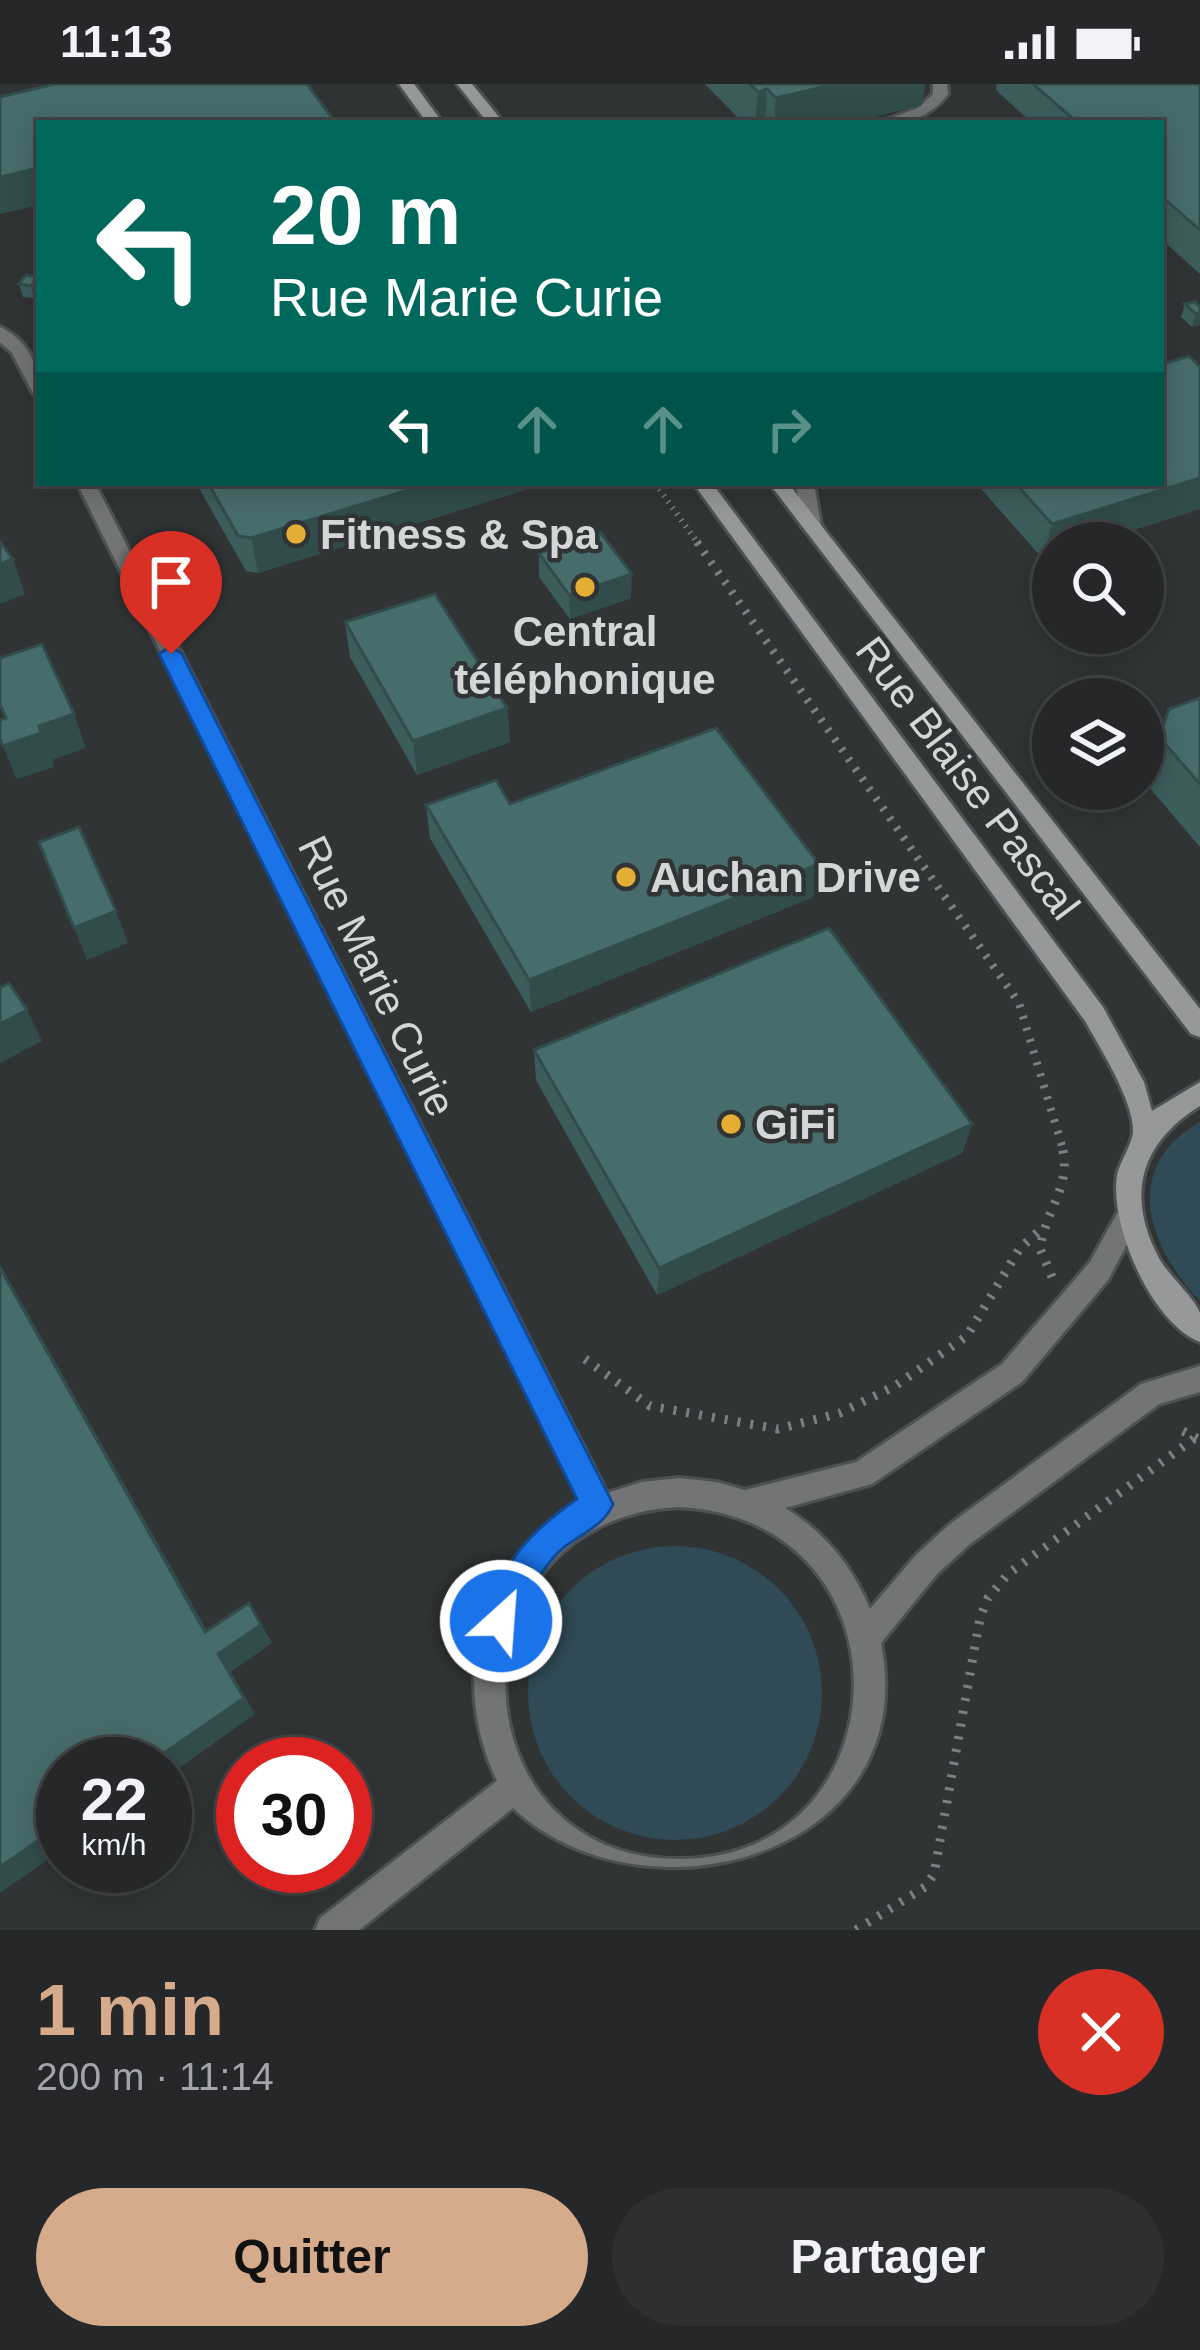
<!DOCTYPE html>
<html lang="fr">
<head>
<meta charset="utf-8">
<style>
  :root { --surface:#252728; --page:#2d2f30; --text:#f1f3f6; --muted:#a3a5a8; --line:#424445; --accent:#d6ab8b }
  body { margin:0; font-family:Helvetica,sans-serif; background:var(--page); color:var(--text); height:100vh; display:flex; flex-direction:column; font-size:45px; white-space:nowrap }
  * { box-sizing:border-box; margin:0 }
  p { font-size:39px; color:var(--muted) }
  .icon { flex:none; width:66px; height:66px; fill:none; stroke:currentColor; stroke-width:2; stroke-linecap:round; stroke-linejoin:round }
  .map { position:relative; height:1846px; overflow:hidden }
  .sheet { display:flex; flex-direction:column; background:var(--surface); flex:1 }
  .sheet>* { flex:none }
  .guide { position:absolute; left:36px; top:36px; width:1128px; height:366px; border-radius:0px; box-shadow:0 6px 30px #0003,0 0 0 3px var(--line); background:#00695c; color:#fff; overflow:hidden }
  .fabs { position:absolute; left:1032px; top:438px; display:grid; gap:24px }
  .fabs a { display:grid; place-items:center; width:132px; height:132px; border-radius:50%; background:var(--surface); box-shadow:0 6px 30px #0003,0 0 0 3px var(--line); font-size:60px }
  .speed { position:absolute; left:36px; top:1653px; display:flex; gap:24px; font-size:60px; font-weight:700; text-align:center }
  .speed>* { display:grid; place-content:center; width:156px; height:156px; border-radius:50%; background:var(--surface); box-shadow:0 6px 30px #0003,0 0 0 3px var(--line); line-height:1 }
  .speed small { font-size:30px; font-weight:400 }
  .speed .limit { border:18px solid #d22; background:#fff; color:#111 }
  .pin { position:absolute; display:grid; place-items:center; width:102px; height:102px; color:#fff; margin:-123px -51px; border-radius:50% 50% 50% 0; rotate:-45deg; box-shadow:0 0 12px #0007 }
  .pin .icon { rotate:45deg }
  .me { position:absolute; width:132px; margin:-66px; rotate:26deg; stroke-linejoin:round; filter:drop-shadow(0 0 9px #0008) }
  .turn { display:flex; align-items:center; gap:42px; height:252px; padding:0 36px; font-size:54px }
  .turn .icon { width:156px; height:156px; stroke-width:2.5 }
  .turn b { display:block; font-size:84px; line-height:102px }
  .lanes { display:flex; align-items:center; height:114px; padding:0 36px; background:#0003; justify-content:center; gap:60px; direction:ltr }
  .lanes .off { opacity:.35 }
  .round { display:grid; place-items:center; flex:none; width:126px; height:126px; border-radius:63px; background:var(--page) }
  .summary { display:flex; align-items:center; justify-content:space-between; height:204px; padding:0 36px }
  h1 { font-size:72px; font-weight:800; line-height:90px; color:var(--accent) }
  .button { display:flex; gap:24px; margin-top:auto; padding:24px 36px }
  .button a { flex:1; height:138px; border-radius:72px; background:var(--accent); color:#111; font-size:48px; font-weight:800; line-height:138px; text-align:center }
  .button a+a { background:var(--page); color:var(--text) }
  .status { display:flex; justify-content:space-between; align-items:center; height:84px; padding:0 60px; background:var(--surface); direction:ltr }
  .status svg { height:33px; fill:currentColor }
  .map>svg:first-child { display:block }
  .green { fill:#304b56 }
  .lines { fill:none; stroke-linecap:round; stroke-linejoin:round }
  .lane-casing { stroke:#4e5152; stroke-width:6 }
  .street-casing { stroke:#4e5152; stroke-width:6 }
  .secondary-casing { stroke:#4e5152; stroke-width:6 }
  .path-far2 { stroke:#7c7f80; stroke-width:6; stroke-dasharray:1.5 6; stroke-linecap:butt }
  .path-far1 { stroke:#7c7f80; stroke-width:8; stroke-dasharray:3 9; stroke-linecap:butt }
  .path { stroke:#7c7f80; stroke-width:9; stroke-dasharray:3 10; stroke-linecap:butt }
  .lane { fill:#737475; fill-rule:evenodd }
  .street { fill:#737475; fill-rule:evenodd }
  .secondary { fill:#96989a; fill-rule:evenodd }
  .wall { fill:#3d5d5d }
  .shaded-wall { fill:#324c4c }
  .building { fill:#476c6c; stroke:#324c4c; stroke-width:3 }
  .route { fill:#1a73e8; stroke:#114b97; stroke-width:3 }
  .poi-dot { fill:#e4ae35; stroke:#313435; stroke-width:4.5 }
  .labels { text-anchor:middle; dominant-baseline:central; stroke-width:9; stroke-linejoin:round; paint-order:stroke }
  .poi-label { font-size:42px; font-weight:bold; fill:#d4d6d7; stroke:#313435; text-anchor:start }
  .street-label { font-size:42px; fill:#d4d6d7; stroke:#313435 }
</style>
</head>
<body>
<div class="status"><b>11:13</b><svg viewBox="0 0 49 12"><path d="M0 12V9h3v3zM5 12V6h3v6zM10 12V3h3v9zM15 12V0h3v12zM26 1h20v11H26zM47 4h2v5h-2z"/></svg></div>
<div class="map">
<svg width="1200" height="1846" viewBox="0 0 1200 1846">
  <rect width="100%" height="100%" fill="#313435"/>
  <!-- green -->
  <g class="green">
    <path d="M1200,1038V1217C1148,1163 1120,1083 1200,1038Z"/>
    <circle cx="675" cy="1609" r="147"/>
  </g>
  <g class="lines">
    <defs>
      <path id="lane" d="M933,0H947L948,10C929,35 908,39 877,39L918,24L933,10Z"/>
      <g id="street">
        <path d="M0,243C28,256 39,281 39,310L33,309L12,269L0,258Z"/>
        <path d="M77,399H95L607,1409L642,1398L679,1394L716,1398L745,1406L856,1378L1002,1280L1090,1178L1120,1124L1129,1120L1138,1124L1142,1132L1108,1196L1022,1298L872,1400L785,1424C825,1448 852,1482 870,1525L917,1470L950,1440L1141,1300L1200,1282V1308L1159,1320L970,1460L937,1490L881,1559C923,1773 643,1846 513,1724L359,1846H315L320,1834L497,1697C448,1593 478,1476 582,1420ZM679,1423C918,1435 906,1774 680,1775C452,1776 443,1435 679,1423Z"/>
        <polygon points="796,399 814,399 821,441 818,445 804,445 801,441"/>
      </g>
      <g id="secondary">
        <polygon points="399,0 414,0 443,39 427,39"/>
        <polygon points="457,0 472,0 504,39 488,39"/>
        <path d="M693,399H712L1103,923L1144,998L1152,1027L1200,998V1022C1140,1059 1125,1112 1160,1176C1169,1191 1196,1216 1200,1229C1200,1237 1200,1249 1200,1258C1151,1239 1109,1140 1117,1091C1120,1077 1132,1061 1133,1048C1134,1017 1100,964 1085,937Z"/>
        <polygon points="769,399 788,399 1200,925 1200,953 1191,950"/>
      </g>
    </defs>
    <!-- lane casing -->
    <use href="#lane" class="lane-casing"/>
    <!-- street casing -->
    <use href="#street" class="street-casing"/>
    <!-- secondary casing -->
    <use href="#secondary" class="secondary-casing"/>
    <!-- path-far2 -->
    <polyline class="path-far2" points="655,399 699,461"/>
    <!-- path-far1 -->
    <polyline class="path-far1" points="697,458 1019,919 1062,1062"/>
    <!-- path -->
    <g class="path">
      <path d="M1052,1193L1040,1165C1045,1125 1074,1101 1061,1059"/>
      <polyline points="585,1275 650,1322 778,1345 840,1329 895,1302 967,1252 1020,1164 1038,1148"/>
      <polyline points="1183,1347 1200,1356"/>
      <polyline points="856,1846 925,1803 934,1790 980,1534 988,1514 1008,1490 1195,1354"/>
    </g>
    <!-- lane -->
    <use href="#lane" class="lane"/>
    <!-- street -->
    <use href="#street" class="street"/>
    <!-- secondary -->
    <use href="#secondary" class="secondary"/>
  </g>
  <!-- wall -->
  <g class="wall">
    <polygon points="705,0 925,0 922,21 848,39 743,39"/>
    <polygon points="997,0 1200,0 1200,190 1161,155 1161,39 1032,39 996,6"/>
    <polygon points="37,193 39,208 34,214 23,213 19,200"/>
    <polygon points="1185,220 1200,223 1192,243 1181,233"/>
    <polygon points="196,399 547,399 258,489 246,487"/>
    <polygon points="984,399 1161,399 1200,425 1092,459 1053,459 1043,475 982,406"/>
    <polygon points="539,469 631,514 570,535 539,493"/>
    <polygon points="345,538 507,624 510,658 417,691 350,573"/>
    <polygon points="1200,614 1200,763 1143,696 1169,625"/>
    <polygon points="510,720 813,813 531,928 430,754 426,721"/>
    <polygon points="534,966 972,1040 962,1069 657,1211 536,996"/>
  </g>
  <!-- shaded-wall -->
  <g class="shaded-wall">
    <polygon points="835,0 925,0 922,21 848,39 774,39 776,14"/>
    <polygon points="767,5 765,39 755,39 758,8"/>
    <polygon points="38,84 39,121 0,130 0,93"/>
    <polygon points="37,193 39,208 34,214 31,202"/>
    <polygon points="1200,229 1200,241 1192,243 1196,230"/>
    <polygon points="1200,394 1200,425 1092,459 1053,459 1053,472 1043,475 1052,440"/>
    <polygon points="431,399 547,399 258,489 251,454"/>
    <polygon points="13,475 25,510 0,520 0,480"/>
    <polygon points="632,490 631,514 570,535 569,511"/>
    <polygon points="214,492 217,505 193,512 190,500"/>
    <polygon points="507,624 510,658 417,691 413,657"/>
    <polygon points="74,630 86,664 52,676 54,683 17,695 3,662 39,642"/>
    <polygon points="819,780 813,813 531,928 529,896"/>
    <polygon points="116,827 128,859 87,876 74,844"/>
    <polygon points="27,926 42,957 0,979 0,940"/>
    <polygon points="972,1040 962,1069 657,1211 659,1184"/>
    <polygon points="0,1180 218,1566 205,1548 0,1184"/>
    <polygon points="249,1519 272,1559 231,1588 255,1630 165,1694 165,1680 148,1680"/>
    <polygon points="63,1739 63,1765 0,1809 0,1783"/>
  </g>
  <!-- building -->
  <g class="building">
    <polygon points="55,0 307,0 336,39 39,39 39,86 38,84 0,93 0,13"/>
    <polygon points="750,0 835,0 776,14 767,5 758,8"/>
    <polygon points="1033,0 1200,0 1200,146 1161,112 1161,39 1078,39"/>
    <polygon points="26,191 37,193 31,202 19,200"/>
    <polygon points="1195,218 1200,223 1200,229 1196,230 1185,220"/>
    <polygon points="1189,272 1200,283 1200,394 1052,440 1015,399 1161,399 1161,278 1163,280"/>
    <polygon points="208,399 431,399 251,454 238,452"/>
    <polygon points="600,448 632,490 569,511 539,469"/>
    <polygon points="0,458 13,475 0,480"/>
    <polygon points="200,490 214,492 190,500 188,496"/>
    <polygon points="435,510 507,624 413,657 345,538"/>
    <polygon points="42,560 74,630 39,642 41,649 3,662 0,655 0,636 6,634 0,620 0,574"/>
    <polygon points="1200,614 1200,700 1159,653 1169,625"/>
    <polygon points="716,644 819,780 529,896 426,721 496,696 510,720"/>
    <polygon points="79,743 116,827 74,844 39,758"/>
    <polygon points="829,844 972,1040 659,1184 534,966"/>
    <polygon points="9,899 27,926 0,940 0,904"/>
    <polygon points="0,1184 205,1548 249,1519 261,1541 218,1570 244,1614 148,1680 63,1680 63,1739 0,1783"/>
  </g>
  <!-- route -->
  <path class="route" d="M171,562L182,570L613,1420C604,1442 580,1450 562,1465C537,1487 526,1519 513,1549L501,1554L489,1549L484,1537C502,1479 528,1449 577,1415L159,570Z"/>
  <!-- markers -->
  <g class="poi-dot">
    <circle cx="296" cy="450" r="12"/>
    <circle cx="585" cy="503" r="12"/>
    <circle cx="626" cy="793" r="12"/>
    <circle cx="731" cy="1040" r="12"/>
  </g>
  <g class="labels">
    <!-- poi labels -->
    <g class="poi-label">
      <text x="320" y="450">Fitness &amp; Spa</text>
      <text x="585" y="547" text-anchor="middle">Central<tspan x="585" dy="48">téléphonique</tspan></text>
      <text x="650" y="793">Auchan Drive</text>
      <text x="755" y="1040">GiFi</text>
    </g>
    <!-- street labels -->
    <g class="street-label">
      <text transform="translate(968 694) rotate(53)">Rue Blaise Pascal</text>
      <text transform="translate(377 892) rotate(64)">Rue Marie Curie</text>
    </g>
  </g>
</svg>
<div class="fabs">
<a><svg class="icon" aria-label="search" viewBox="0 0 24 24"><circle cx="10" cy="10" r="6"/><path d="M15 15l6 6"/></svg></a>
<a><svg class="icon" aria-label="layers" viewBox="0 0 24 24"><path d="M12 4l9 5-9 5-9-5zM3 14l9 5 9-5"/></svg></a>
</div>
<div class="speed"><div>22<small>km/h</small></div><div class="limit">30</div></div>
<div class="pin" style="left:171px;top:570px;background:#d93025"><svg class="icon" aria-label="arrive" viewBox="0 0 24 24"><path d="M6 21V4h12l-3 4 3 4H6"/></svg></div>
<svg class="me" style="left:501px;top:1537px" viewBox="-20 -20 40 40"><circle r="17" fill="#1a73e8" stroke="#fff" stroke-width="3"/><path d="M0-11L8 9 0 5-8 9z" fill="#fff"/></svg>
<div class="guide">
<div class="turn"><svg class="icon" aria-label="left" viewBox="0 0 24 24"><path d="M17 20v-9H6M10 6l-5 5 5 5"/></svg><div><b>20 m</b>Rue Marie Curie</div></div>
<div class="lanes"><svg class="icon" aria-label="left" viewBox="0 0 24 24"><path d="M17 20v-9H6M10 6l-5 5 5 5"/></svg><svg class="icon off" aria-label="ahead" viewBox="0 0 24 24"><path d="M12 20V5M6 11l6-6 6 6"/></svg><svg class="icon off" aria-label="ahead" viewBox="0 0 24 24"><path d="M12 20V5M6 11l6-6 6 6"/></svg><svg class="icon off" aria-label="right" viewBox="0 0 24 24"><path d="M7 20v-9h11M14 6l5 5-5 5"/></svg></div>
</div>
</div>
<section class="sheet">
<div class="summary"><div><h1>1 min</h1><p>200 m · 11:14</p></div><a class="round" style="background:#d93025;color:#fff"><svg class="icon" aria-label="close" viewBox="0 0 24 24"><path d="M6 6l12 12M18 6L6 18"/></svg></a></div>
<div class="button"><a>Quitter</a><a>Partager</a></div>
</section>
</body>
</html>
